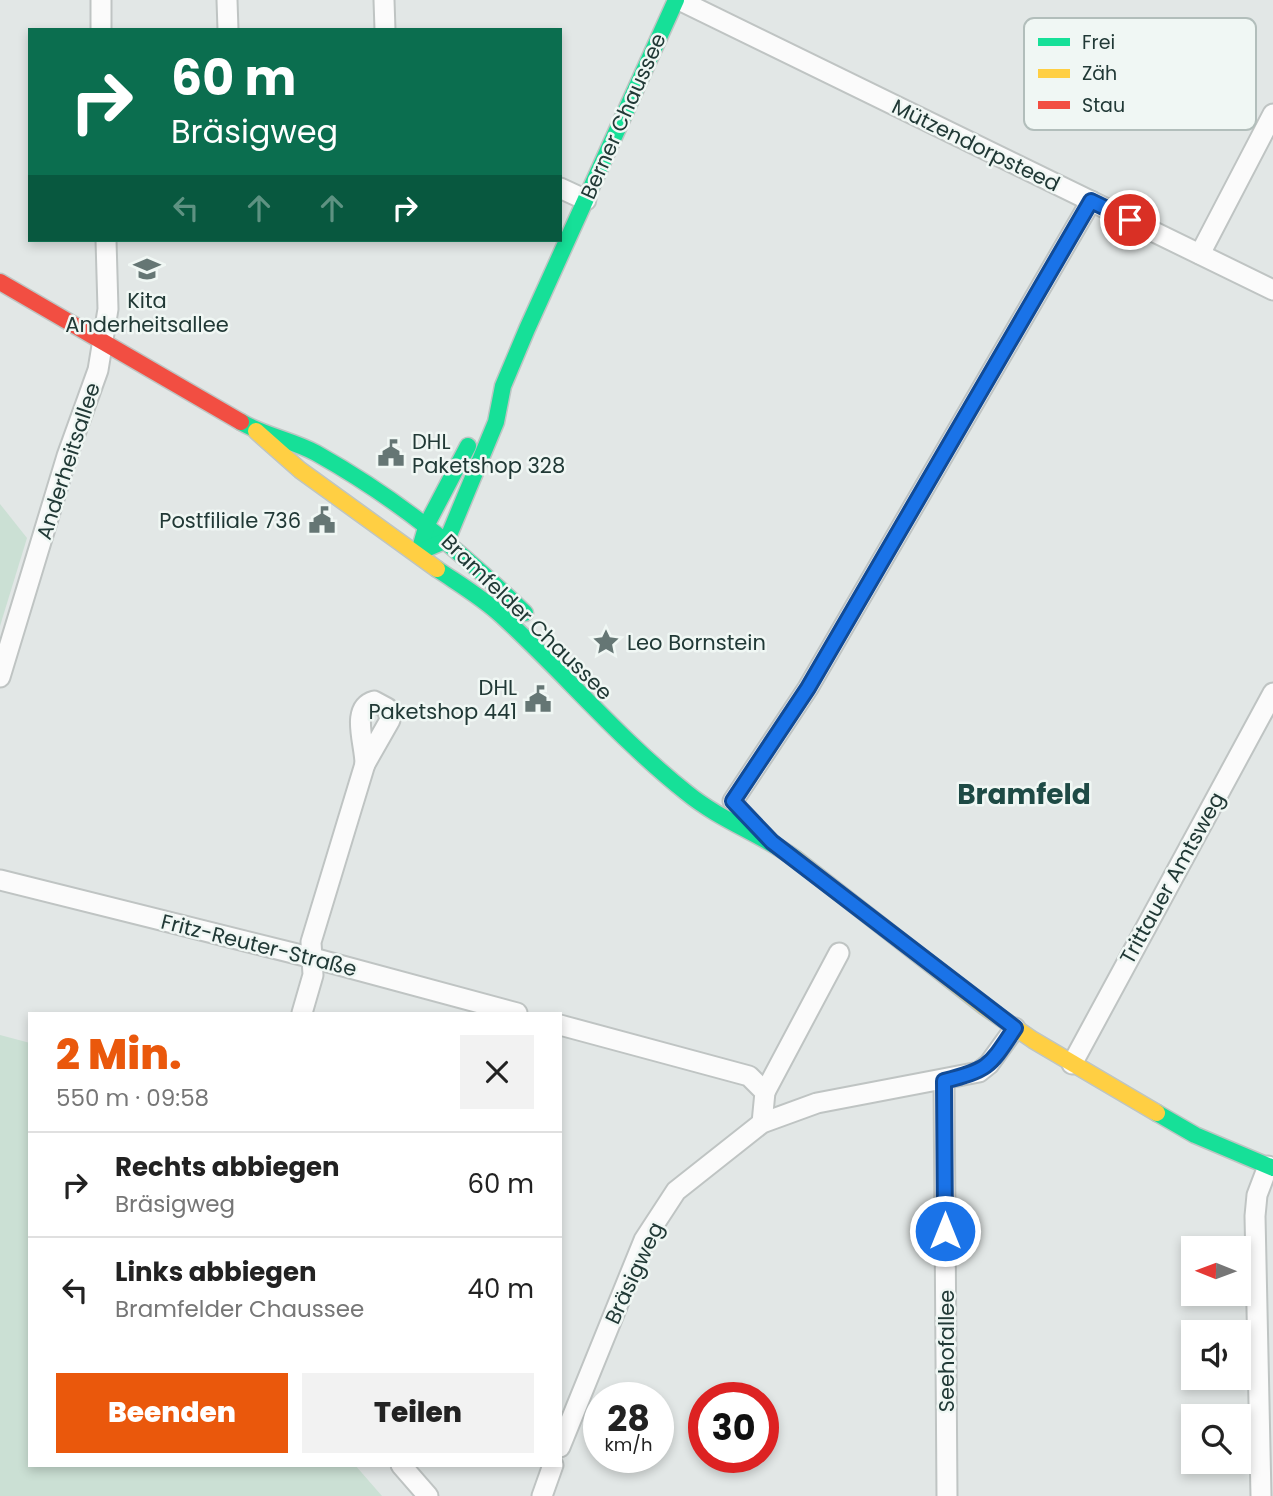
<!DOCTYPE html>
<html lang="de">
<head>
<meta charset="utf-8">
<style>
  :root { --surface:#fff; --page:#f2f2f2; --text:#222; --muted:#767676; --line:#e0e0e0; --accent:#ea580c }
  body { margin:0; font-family:Poppins,sans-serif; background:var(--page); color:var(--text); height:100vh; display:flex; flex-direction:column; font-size:26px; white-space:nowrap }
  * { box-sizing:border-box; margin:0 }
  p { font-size:23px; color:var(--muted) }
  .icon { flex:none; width:38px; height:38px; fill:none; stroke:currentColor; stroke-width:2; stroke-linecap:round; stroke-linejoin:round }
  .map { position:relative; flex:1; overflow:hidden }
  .details { position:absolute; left:28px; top:1012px; width:534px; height:455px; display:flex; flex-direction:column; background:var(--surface); border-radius:0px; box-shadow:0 4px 10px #0003 }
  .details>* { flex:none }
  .hud { position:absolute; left:28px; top:28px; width:534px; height:214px; border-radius:0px; box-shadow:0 4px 10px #0003; background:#0b6e4f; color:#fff; overflow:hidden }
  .needle { width:46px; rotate:271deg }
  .fabs { position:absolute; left:1181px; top:1236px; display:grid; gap:14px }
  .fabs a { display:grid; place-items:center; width:70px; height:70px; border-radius:0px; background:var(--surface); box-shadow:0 4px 10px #0003; font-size:35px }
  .speed { position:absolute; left:583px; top:1382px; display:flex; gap:14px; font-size:35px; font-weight:700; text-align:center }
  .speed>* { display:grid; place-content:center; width:91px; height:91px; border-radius:50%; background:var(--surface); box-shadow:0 4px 10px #0003; line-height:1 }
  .speed small { font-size:18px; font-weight:400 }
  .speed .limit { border:10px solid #d22; background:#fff; color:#111 }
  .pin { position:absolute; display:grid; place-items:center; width:60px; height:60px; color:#fff; margin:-30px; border:4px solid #fff; border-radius:50%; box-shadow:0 2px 7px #0007 }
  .me { position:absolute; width:77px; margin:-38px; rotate:0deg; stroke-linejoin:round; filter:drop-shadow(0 0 5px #0008) }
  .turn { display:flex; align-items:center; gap:24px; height:147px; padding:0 28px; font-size:32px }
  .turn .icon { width:91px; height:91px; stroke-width:2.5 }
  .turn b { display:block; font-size:49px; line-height:60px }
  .lanes { display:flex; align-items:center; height:66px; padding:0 28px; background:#0003; justify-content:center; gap:35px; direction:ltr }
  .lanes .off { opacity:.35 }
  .round { display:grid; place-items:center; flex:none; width:74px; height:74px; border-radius:0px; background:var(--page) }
  .overview { display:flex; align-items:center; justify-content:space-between; height:119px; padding:0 28px }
  h1 { font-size:42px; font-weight:800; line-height:52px; color:var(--accent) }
  .action { display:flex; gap:14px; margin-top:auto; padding:14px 28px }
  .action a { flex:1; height:80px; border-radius:0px; background:var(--accent); color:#fff; font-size:28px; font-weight:800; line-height:80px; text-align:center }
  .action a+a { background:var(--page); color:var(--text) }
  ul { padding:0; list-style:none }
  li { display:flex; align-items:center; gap:21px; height:105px; padding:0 28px; border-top:2px solid var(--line) }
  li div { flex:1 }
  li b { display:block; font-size:26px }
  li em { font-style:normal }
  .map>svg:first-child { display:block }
  .green { fill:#cbe0d4 }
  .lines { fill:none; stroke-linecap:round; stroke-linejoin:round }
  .street-casing { stroke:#bfc4c3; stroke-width:23 }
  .fast-casing { stroke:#bec5c3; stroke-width:19 }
  .slow-casing { stroke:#bec5c3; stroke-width:19 }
  .jam-casing { stroke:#bec5c3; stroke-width:19 }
  .street { stroke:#fbfbfb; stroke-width:19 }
  .fast { stroke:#16e098; stroke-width:16 }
  .slow { stroke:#ffcf43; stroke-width:16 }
  .jam { stroke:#f24e42; stroke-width:16 }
  .route-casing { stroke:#114b97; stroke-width:18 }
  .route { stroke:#1a73e8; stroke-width:12 }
  .labels { text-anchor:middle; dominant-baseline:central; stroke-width:5; stroke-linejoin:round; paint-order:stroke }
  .street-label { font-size:21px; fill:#213936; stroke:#f0f7f4 }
  .poi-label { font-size:21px; fill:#213936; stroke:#f0f7f4; text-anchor:start }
  .district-label { font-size:28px; font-weight:bold; fill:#1e4a45; stroke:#f0f7f4 }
  .key { fill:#f0f7f4; stroke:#b2bebb; stroke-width:2 }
  .key-label { font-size:19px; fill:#213936 }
</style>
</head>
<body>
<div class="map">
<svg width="1273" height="1496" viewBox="0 0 1273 1496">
  <rect width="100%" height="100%" fill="#e2e7e6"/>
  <!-- green -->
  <g class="green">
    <polygon points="0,504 27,538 0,626"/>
    <polygon points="0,1035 30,1043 30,1465 355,1465 382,1496 0,1496"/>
  </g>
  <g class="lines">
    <defs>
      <g id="street">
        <polyline points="101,0 101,30"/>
        <polyline points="227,0 228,30"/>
        <polyline points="384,0 385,30"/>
        <polyline points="679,0 1273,290"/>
        <polyline points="560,188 586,200"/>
        <polyline points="1200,254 1273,114"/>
        <polyline points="0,677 67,456 98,370 108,309 106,240"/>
        <path d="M374,701L387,708L390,720L365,764C365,743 350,708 374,701Z"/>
        <polyline points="733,801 808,688 1091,201"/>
        <polyline points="0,880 313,958 517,1013"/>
        <polyline points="302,1013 313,975 311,942 365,764"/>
        <polyline points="560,1025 749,1076 765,1092 762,1123"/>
        <polyline points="1072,1064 1273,693"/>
        <polyline points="944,1081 947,1496"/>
        <polyline points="765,1092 839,953"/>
        <polyline points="560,1447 644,1240 676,1191 762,1123 817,1103 979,1072 989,1064 1015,1028"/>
        <polyline points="401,1465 428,1496"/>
        <polyline points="542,1496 553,1465"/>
        <polyline points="1261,1496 1255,1216 1257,1195 1268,1166"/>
      </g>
      <g id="fast">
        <path d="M241,422C265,436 292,440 316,453C398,499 457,548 525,613"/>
        <polyline points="421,545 427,524 468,446"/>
        <polyline points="426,549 447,540 496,422 503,386 527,329 676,0"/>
        <path d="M437,569C459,584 483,598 502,616C565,674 620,740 687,793C720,820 761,834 796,859"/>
        <polyline points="1157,1113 1195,1135 1273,1168"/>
      </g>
      <g id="slow">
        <polyline points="256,431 300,470 437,569"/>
        <polyline points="796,859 985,1007 1033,1040 1157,1113"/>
      </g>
      <polyline id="jam" points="0,282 241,422"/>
    </defs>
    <!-- street casing -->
    <use href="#street" class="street-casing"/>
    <!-- fast casing -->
    <use href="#fast" class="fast-casing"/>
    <!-- slow casing -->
    <use href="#slow" class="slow-casing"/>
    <!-- jam casing -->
    <use href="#jam" class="jam-casing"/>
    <!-- street -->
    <use href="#street" class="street"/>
    <!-- fast -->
    <use href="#fast" class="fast"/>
    <!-- slow -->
    <use href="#slow" class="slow"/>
    <!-- jam -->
    <use href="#jam" class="jam"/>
  </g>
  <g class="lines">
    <defs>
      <path id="route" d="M945,1231L944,1081C990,1069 989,1067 1015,1028L772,842L733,801L808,688L1091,201L1130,220"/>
    </defs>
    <!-- route casing -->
    <use href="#route" class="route-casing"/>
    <!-- route -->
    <use href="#route" class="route"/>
  </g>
  <!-- icons -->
  <defs>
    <symbol id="school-bare" viewBox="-9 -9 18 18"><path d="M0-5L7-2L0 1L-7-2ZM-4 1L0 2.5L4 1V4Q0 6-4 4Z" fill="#657674" stroke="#f0f7f4" stroke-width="2.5" paint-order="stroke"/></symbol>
    <symbol id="civic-bare" viewBox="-9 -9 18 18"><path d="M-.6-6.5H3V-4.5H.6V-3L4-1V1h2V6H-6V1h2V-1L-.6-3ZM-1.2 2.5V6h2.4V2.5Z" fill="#657674" stroke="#f0f7f4" stroke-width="2.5" paint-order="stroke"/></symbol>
    <symbol id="sight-bare" viewBox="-9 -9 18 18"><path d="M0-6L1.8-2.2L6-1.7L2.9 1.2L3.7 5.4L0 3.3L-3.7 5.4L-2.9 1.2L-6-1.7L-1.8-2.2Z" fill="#657674" stroke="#f0f7f4" stroke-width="2.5" paint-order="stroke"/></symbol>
  </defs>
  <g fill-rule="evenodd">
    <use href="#school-bare" x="128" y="250" width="38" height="38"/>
    <use href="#civic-bare" x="372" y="434" width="38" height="38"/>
    <use href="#civic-bare" x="303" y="501" width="38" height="38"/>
    <use href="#sight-bare" x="587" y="623" width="38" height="38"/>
    <use href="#civic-bare" x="519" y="680" width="38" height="38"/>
  </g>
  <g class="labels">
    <!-- street labels -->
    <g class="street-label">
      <text transform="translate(623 116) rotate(-66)">Berner Chaussee</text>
      <text transform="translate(976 145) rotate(26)">Mützendorpsteed</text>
      <text transform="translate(68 461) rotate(-72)">Anderheitsallee</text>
      <text transform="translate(527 617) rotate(44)">Bramfelder Chaussee</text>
      <text transform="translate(1172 878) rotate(-61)">Trittauer Amtsweg</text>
      <text transform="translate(259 945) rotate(14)">Fritz-Reuter-Straße</text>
      <text transform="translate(634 1273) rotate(-65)">Bräsigweg</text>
      <text transform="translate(946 1351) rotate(-90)">Seehofallee</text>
    </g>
    <!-- poi labels -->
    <g class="poi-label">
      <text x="147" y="300" text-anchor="middle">Kita<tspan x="147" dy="24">Anderheitsallee</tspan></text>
      <text x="412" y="441">DHL<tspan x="412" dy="24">Paketshop 328</tspan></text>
      <text x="301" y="520" text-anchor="end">Postfiliale 736</text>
      <text x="627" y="642">Leo Bornstein</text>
      <text x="517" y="687" text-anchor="end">DHL<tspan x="517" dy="24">Paketshop 441</tspan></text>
    </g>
    <!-- district labels -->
    <g class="district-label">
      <text x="1024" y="794">Bramfeld</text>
    </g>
  </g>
  <!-- legend -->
  <rect x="1024" y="18" width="232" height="112" rx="10" class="key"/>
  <rect x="1038" y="38" width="32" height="8" fill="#16e098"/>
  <rect x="1038" y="69" width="32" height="9" fill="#ffcf43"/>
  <rect x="1038" y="101" width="32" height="8" fill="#f24e42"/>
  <g class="key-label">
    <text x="1082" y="49">Frei</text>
    <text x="1082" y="80">Zäh</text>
    <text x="1082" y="112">Stau</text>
  </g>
</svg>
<div class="fabs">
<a><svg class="needle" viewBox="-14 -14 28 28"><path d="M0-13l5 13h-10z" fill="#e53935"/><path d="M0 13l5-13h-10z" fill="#767676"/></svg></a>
<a><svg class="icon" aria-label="sound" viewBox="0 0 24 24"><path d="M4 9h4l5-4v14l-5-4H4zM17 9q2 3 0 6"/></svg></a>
<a><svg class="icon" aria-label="search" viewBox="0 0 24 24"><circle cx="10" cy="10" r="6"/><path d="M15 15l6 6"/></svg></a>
</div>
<div class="speed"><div>28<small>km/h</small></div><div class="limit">30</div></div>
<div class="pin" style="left:1130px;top:220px;background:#d93025"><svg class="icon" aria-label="arrive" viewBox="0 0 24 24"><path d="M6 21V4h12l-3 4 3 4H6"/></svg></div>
<svg class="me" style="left:945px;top:1231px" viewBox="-20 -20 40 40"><circle r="17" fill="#1a73e8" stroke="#fff" stroke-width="3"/><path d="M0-11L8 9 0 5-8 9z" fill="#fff"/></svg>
<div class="hud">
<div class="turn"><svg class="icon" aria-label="right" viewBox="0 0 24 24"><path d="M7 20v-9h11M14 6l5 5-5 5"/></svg><div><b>60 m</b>Bräsigweg</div></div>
<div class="lanes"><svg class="icon off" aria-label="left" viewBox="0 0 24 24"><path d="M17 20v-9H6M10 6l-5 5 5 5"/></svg><svg class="icon off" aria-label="ahead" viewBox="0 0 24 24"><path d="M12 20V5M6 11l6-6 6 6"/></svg><svg class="icon off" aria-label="ahead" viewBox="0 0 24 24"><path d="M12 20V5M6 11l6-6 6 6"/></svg><svg class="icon" aria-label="right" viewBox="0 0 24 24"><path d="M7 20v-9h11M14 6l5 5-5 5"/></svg></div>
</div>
<section class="details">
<div class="overview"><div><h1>2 Min.</h1><p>550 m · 09:58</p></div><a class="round"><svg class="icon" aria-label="close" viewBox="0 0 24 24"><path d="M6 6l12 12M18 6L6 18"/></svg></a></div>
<ul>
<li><svg class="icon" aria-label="right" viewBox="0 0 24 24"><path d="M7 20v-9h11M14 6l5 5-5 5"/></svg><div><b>Rechts abbiegen</b><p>Bräsigweg</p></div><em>60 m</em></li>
<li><svg class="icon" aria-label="left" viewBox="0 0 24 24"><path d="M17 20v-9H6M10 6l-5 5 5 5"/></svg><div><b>Links abbiegen</b><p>Bramfelder Chaussee</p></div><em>40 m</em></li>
</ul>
<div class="action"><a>Beenden</a><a>Teilen</a></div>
</section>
</div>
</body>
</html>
